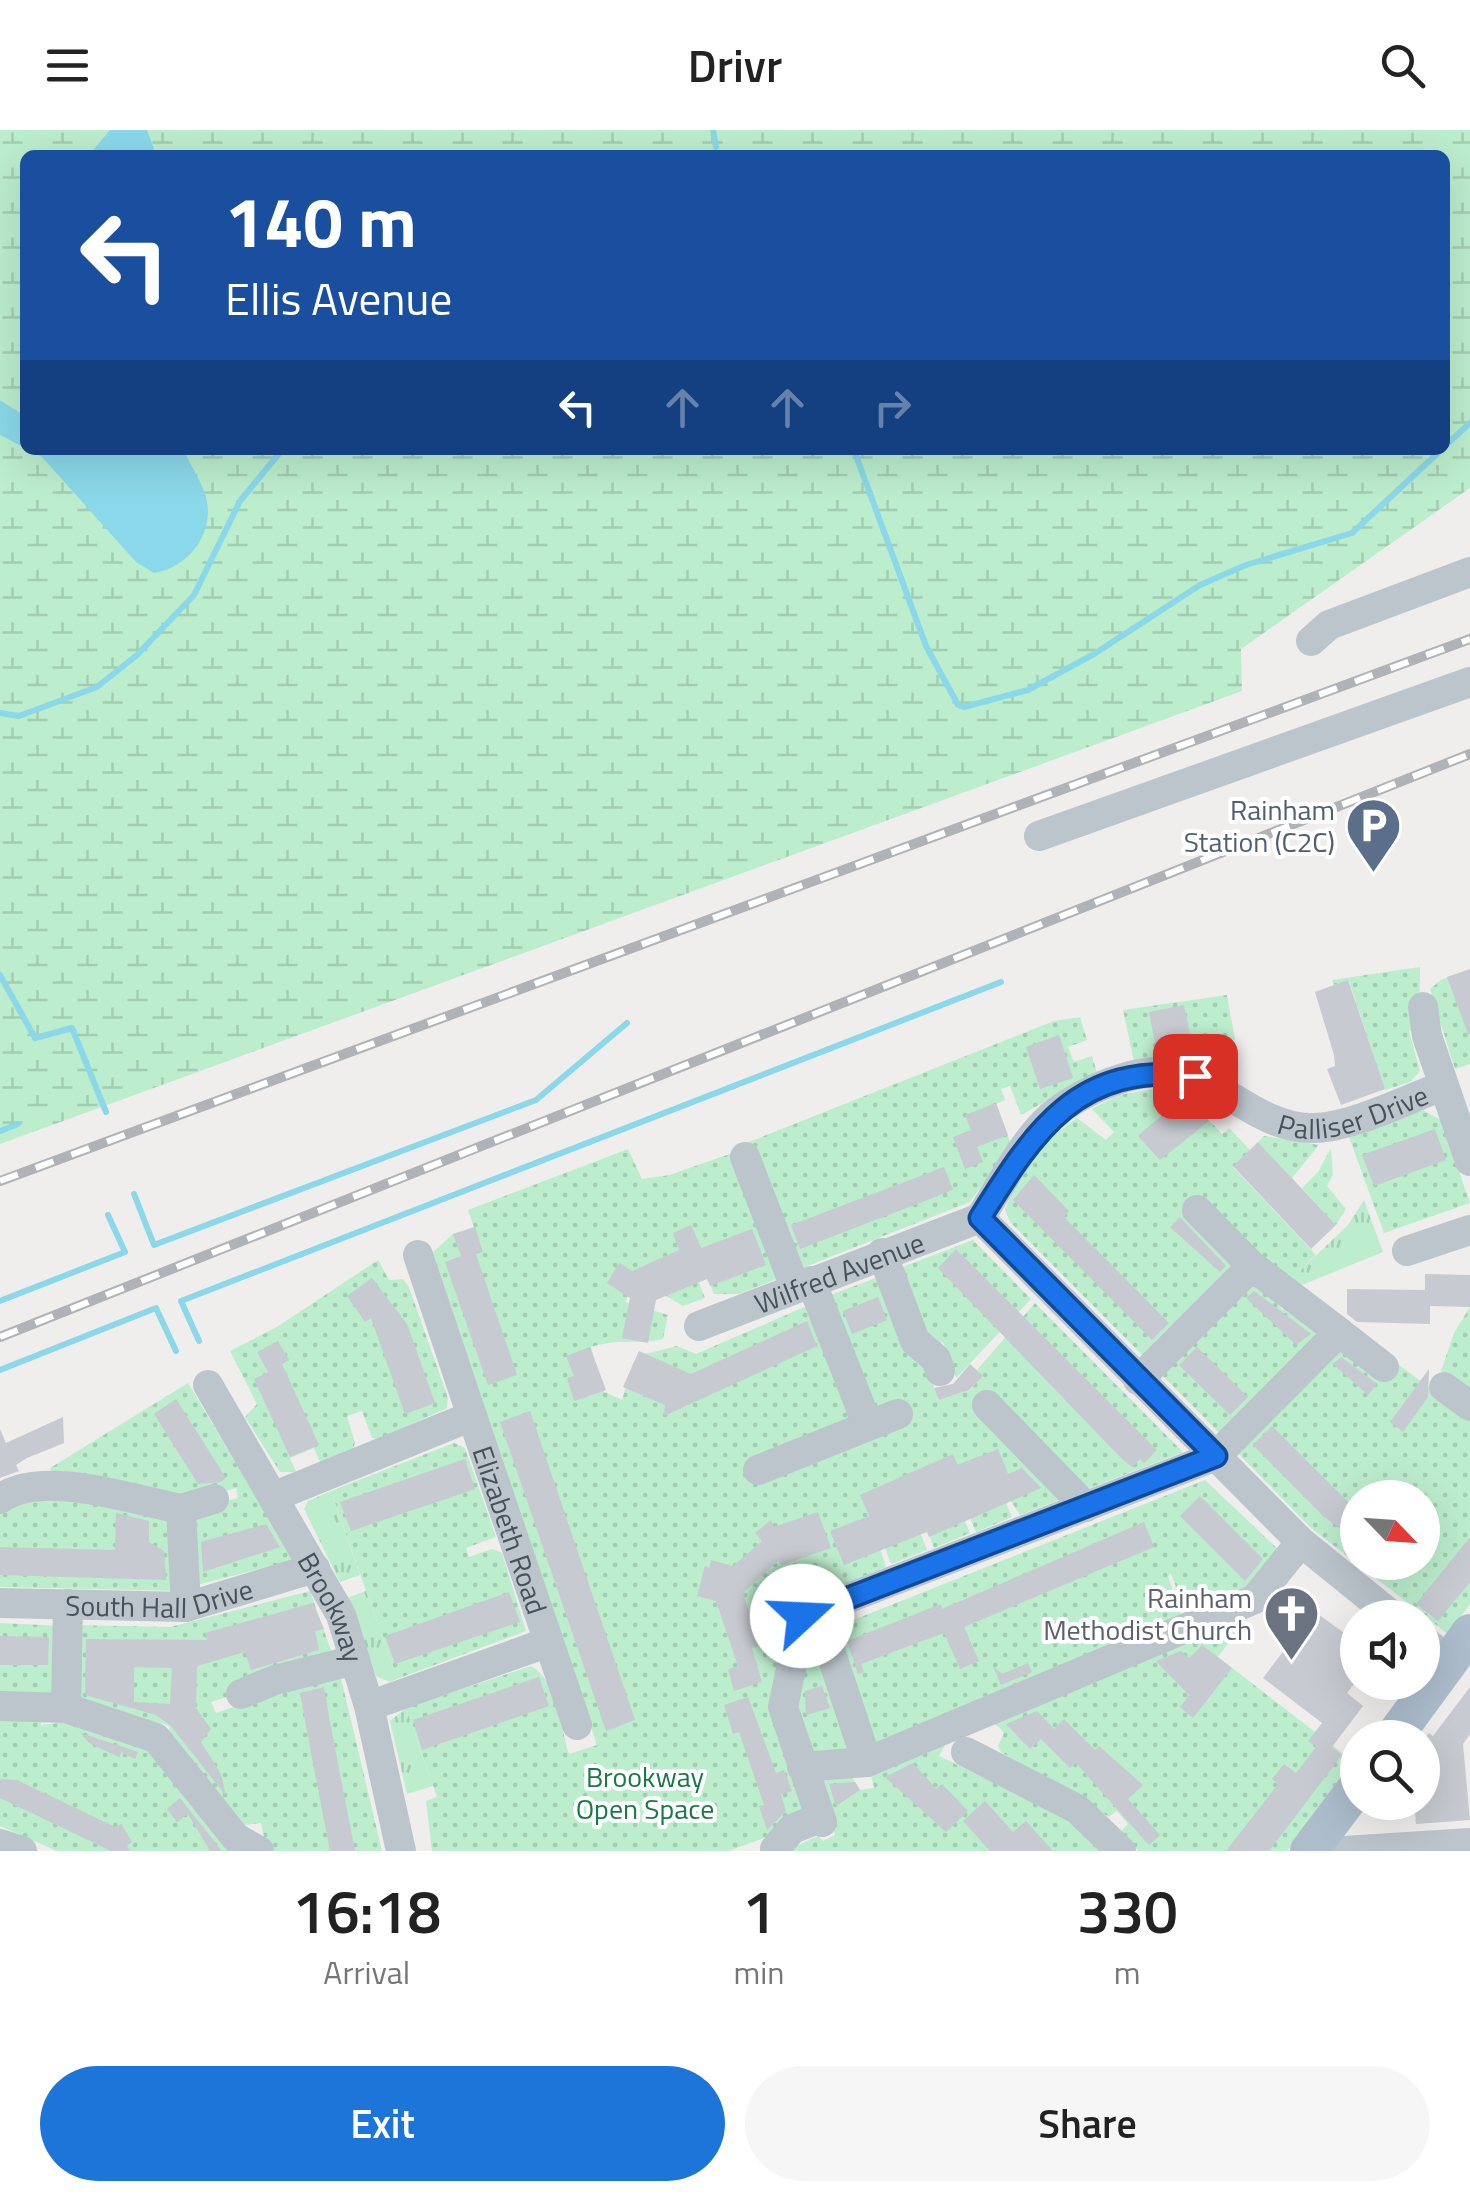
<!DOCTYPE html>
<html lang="en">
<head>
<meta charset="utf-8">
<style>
  :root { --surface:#fff; --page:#f6f6f6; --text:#222; --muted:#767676; --accent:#1e75d9 }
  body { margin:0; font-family:"Titillium Web",sans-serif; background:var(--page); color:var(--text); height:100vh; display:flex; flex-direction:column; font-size:38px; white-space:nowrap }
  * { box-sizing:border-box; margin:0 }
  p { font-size:32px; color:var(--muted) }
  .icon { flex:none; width:55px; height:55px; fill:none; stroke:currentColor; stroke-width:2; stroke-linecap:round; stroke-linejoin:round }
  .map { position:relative; height:1721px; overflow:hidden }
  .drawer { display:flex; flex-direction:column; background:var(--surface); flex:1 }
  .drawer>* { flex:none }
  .guide { position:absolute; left:20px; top:20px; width:1430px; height:305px; border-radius:15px; box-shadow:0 10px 40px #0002; background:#1a4fa0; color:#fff; overflow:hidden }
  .needle { width:65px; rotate:115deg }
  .fabs { position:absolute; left:1340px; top:1350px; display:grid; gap:20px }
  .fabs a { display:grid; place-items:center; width:100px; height:100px; border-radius:50%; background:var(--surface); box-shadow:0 10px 40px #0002; font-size:50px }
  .pin { position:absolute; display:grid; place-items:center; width:85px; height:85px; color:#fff; margin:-42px; border-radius:20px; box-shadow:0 5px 15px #0006 }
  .me { position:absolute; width:110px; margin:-55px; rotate:70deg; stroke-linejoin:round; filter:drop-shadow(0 0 8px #0008) }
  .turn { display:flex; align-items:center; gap:35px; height:210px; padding:0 40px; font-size:45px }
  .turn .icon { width:130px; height:130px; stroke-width:2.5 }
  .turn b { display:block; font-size:70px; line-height:85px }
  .lanes { display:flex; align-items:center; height:95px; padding:0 40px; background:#0003; justify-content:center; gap:50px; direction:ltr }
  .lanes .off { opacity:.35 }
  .eta { display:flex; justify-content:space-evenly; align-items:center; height:170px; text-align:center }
  .eta b { font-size:60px; font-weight:600; line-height:70px }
  .button { display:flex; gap:20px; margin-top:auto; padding:20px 40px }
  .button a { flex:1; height:115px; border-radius:60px; background:var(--accent); color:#fff; font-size:40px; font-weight:600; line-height:115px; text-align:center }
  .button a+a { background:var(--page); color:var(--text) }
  header { display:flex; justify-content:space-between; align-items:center; height:130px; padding:0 40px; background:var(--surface); font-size:45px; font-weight:600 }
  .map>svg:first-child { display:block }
  .grass { fill:url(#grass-tufts) }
  .wetland { fill:url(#wetland-marsh); fill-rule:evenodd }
  .park { fill:url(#park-dots); fill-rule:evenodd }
  .water { fill:#8ad8e9 }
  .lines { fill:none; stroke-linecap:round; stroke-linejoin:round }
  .stream { stroke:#8ad8e9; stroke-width:6 }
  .building { fill:#c7cad0; fill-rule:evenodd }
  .minor { stroke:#bcc5cc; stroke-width:30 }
  .major { stroke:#adbdcc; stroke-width:38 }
  .rail-casing { stroke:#afb3b7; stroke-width:10 }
  .rail { stroke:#fff; stroke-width:6; stroke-dasharray:19; stroke-linecap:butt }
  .route-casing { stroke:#114b97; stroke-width:25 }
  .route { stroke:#1a73e8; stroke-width:18 }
  .labels { text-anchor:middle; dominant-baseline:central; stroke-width:8; stroke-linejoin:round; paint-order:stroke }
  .service-label { font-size:28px; fill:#4e5e75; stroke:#fff; text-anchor:end }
  .street-label { font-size:28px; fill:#46515a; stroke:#fff }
  .worship-label { font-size:28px; fill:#5b616d; stroke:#fff; text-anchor:end }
  .park-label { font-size:28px; fill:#197946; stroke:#fff }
</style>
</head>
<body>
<header><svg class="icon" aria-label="menu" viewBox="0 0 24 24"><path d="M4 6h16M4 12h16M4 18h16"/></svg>Drivr<svg class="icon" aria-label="search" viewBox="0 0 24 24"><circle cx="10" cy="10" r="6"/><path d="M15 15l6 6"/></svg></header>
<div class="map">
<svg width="1470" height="1721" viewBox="0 0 1470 1721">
  <defs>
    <pattern id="grass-tufts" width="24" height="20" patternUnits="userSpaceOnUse" patternTransform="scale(2.5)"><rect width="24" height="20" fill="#bcedcd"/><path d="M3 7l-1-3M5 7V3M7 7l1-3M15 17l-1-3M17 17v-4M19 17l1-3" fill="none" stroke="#a3cdb2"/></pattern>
    <pattern id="wetland-marsh" width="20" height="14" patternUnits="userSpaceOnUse" patternTransform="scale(2.5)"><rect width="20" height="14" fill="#bcedcd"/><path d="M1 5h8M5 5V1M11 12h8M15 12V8" fill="none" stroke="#a3cdb2"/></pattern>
    <pattern id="park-dots" width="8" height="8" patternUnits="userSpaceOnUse" patternTransform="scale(2.5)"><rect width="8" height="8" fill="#bcedcd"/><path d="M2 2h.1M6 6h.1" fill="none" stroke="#a3cdb2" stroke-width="1.8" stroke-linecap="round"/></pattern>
  </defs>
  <rect width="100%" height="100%" fill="#f0eded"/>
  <!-- grass -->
  <g class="grass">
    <polygon points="1364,1070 1383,1122 1292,1159 1286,1154 1348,1095"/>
    <polygon points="331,1361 360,1445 340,1452 304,1379 308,1371"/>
    <polygon points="366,1461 397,1549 390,1552 376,1546 347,1468"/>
    <polygon points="406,1578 433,1656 407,1664 390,1591"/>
  </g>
  <!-- wetland -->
  <path class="wetland" d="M0,0H1470V358L1241,519L1242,561L0,1014ZM25,25H1445V320H25Z"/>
  <!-- park -->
  <g class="park">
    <polygon points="1420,837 1419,897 1409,901 1420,941 1410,952 1385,960 1349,851 1334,855 1332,850"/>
    <polygon points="1470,839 1470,934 1455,939 1430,859 1441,850"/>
    <polygon points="1227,865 1235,910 1134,931 1123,880"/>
    <polygon points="1080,887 1087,910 1068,917 1074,932 1092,926 1097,943 1021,985 1010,956 1001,959 1005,970 996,974 1011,1014 970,1072 792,1142 744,1014 1054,891"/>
    <path d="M1161,958L1185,965L1222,1004L1229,998L1250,1020L1233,1037L1316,1125L1286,1154L1244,1139L1150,1233L1010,1092L1005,1079C1021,1043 1045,1009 1077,988L1106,1010L1114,1002L1092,979L1118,965Z"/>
    <polygon points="1423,980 1441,990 1470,1073 1384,1103 1349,1007"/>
    <polygon points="1264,1006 1319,1015 1292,1048 1258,1012"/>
    <polygon points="1331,1018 1333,1045 1327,1056 1346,1079 1336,1095 1302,1058 1318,1042"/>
    <path d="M628,1019L642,1049L670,1045L741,1020L786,1145L739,1164H714L696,1120L690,1129L705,1168L683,1176L666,1166L651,1132L640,1143L634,1170L628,1167L625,1172L668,1185L663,1209C636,1215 620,1208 591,1217L603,1261L622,1270L633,1233L640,1235L645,1224L677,1216L696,1224L816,1172L869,1292L822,1168L887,1144L939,1270L970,1260L982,1246L977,1240L1035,1173L1183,1322L1020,1385L996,1348L1012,1387L976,1402L955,1353L954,1366L970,1403L934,1418L920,1379L912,1381L927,1420L891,1434L871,1379L867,1380L886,1437L832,1459L809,1441L784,1452L767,1474L784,1518L808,1692L728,1721H432L426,1671L437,1667L406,1578L531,1536C559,1552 560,1598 569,1624L597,1615L433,1122L453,1104L474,1097L468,1080Z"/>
    <polygon points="973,1110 1031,1169 956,1248 943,1212 934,1215 892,1141"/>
    <polygon points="378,1130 389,1150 403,1149 409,1157 448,1268 447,1278 379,1309 372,1308 362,1281 347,1286 355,1313 353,1319 320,1332 314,1318 290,1328 296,1342 280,1342 245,1287 257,1274 230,1221 277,1197"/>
    <polygon points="1248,1144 1283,1180 1292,1172 1327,1208 1227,1311 1154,1237"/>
    <polygon points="1470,1177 1470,1263 1441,1241 1454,1203"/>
    <path d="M1332,1216L1395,1232L1470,1288V1474L1448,1504L1311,1398L1231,1316ZM1358,1368H1422V1432H1358Z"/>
    <polygon points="188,1253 294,1430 193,1456 186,1381 238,1368 236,1358 176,1375 55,1349 50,1338"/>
    <polygon points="454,1313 465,1318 496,1407 466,1418 469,1427 492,1419 502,1423 526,1501 397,1549 331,1361"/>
    <polygon points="1205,1350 1285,1426 1253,1465 1188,1491 1171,1443 1168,1446 1184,1493 872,1624 828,1500"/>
    <polygon points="16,1364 169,1384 179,1461 0,1457 0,1378"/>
    <path d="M310,1461L335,1532L211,1572L216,1583L339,1540L382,1721H267L261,1693L235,1696L230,1676C204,1660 176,1624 168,1595L75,1574L73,1495L170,1497Z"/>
    <polygon points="1248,1485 1218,1527 1354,1632 1287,1721 1138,1721 1121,1701 1128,1694 1117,1681 1109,1687 1001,1622 998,1616 1004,1603 987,1584"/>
    <polygon points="0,1493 63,1496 62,1569 0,1569"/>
    <polygon points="819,1503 861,1627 818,1627 801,1612 796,1560 809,1508"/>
    <polygon points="0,1583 41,1583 41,1595 68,1592 142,1615 181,1653 183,1666 194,1680 206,1680 235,1721 57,1721 0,1696"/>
    <polygon points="954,1599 939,1626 1081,1695 1103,1721 785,1721 818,1706 823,1711 835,1705 819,1659 826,1647 846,1638 860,1660 874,1658 869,1637"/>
  </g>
  <!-- water -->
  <g class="water">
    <polygon points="110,0 147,0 156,25 89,25"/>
    <polygon points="0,270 25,286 25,318 0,305"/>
    <path d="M29,320H184C190,336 205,356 207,372C213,406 187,438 154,443L136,432L42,327Z"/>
  </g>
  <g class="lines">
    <!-- stream -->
    <g class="stream">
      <polyline points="713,0 716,17"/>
      <polyline points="1445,316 1470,293"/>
      <polyline points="854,320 926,516 958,575 964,577 1028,560 1094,524 1200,455 1246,435 1352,403 1441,320"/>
      <polyline points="0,583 19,586 97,557 137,525 194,465 240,371 282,320"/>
      <polyline points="0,845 35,908 72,898 106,982"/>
      <polyline points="0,1001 18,994"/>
      <polyline points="134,1064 154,1115 536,970 627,893"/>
      <polyline points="0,1171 125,1122 108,1085"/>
      <polyline points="199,1211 181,1171 1001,852"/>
      <polyline points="0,1240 156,1178 176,1221"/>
    </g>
  </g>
  <!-- building -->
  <g class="building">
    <polygon points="1470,839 1470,904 1468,904 1447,847"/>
    <polygon points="1348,850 1385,959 1341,975 1327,939 1335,936 1334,925 1315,862"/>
    <polygon points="1184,875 1193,919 1157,923 1149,882"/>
    <polygon points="1059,905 1073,948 1040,959 1026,917"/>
    <polygon points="1185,965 1209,991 1160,1030 1138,1006"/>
    <polygon points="996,973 1008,1005 977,1017 983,1032 965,1039 953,1007 971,1000 965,985"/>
    <polygon points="1435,999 1446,1030 1374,1056 1362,1025"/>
    <polygon points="1258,1012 1336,1095 1311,1119 1233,1036"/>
    <polygon points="944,1037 953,1060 800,1119 791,1095"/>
    <polygon points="1034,1045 1069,1081 1064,1087 1169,1193 1152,1210 1013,1070"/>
    <polygon points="1180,1087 1226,1136 1220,1142 1170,1097"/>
    <polygon points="691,1095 701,1118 752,1099 766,1135 710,1156 707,1149 656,1170 648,1213 622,1208 630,1168 607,1153 619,1133 632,1141 679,1120 673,1103"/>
    <polygon points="475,1097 483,1122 476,1124 517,1245 488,1255 445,1132 461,1126 453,1104"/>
    <polygon points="956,1119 1157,1320 1144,1333 1140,1329 1132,1337 1123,1330 938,1138"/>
    <polygon points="1425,1144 1470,1145 1470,1177 1430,1176 1430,1194 1357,1192 1347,1184 1347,1159 1425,1160"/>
    <polygon points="372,1148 407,1194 435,1273 405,1284 371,1188 365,1192 347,1166"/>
    <polygon points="1254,1161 1311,1204 1296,1215 1246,1168"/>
    <polygon points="878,1167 887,1190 852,1204 843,1181"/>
    <polygon points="807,1191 817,1216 664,1286 665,1275 623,1257 639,1221 691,1244"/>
    <polygon points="278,1211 289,1230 282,1234 319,1315 290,1327 254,1249 268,1242 257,1222"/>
    <polygon points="590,1217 606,1260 574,1271 567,1248 574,1246 566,1226"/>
    <polygon points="1197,1217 1248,1267 1230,1285 1179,1235"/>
    <polygon points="1341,1227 1377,1254 1368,1265 1333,1234"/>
    <polygon points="970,1234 983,1246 969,1260 939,1270 934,1258 953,1254"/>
    <polygon points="1429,1239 1428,1267 1403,1302 1390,1292"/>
    <polygon points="176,1269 226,1348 220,1352 198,1354 154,1284"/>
    <polygon points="530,1281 635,1590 606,1601 500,1292"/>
    <polygon points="63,1287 64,1313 27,1328 16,1335 19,1341 0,1348 0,1299 6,1313"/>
    <polygon points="1272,1296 1358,1382 1358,1412 1323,1386 1253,1315"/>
    <polygon points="998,1319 1008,1344 1022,1338 1041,1358 929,1407 927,1402 844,1435 830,1401 869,1386 860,1365 953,1324 957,1335"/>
    <polygon points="465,1329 475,1359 351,1401 340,1372"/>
    <polygon points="1200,1366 1263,1429 1245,1451 1180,1386"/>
    <polygon points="818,1382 831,1418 782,1435 778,1431 743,1463 760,1515 752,1518 762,1552 734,1561 728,1539 738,1536 716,1471 697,1466 705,1436 709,1438 711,1430 733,1436 762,1411 755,1403 771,1390 774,1397"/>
    <polygon points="116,1383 149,1391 149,1412 164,1421 166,1450 0,1445 0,1417 115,1420"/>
    <polygon points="1144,1392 1154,1417 964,1497 979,1531 960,1539 944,1503 861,1534 864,1542 858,1544 847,1511 941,1474 942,1479"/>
    <polygon points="266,1394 280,1417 203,1442 201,1412"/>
    <polygon points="1470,1407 1470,1452 1438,1491 1416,1474"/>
    <polygon points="509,1462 520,1492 395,1534 385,1506"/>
    <path d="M313,1473L324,1499L315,1501L319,1520L251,1540L245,1522L197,1536L196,1578L211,1599L201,1612L221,1644L226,1666L171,1596L156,1585L85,1565L86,1509L207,1510L205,1503ZM134,1537L172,1538L170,1574L134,1572Z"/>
    <polygon points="1314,1481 1358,1513 1358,1549 1347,1563 1363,1576 1332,1617 1342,1625 1269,1721 1226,1721 1278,1654 1272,1649 1284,1634 1296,1643 1316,1617 1308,1611 1322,1593 1263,1548"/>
    <polygon points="0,1506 49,1507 48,1535 0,1535"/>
    <polygon points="1202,1515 1232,1538 1193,1588 1180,1577 1189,1565 1156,1531 1181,1521 1189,1528"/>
    <polygon points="1028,1533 1032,1542 1001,1555 993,1536 1002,1544"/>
    <polygon points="539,1547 549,1576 422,1620 413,1590"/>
    <polygon points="822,1556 830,1578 806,1585 805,1561"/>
    <polygon points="324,1557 329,1587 355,1721 330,1721 308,1607 300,1563"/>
    <polygon points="1470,1557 1470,1604 1463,1614 1470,1690 1416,1694 1414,1672 1422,1672 1422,1612 1429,1603 1433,1606"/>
    <polygon points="748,1567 776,1643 784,1640 792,1661 781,1665 786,1681 767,1700 759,1676 764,1675 739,1602 733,1604 724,1575"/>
    <polygon points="1037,1581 1054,1599 1064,1589 1095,1620 1099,1616 1143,1655 1128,1669 1160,1705 1149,1715 1076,1633 1070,1638 1041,1609 1030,1619 1006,1594"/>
    <polygon points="81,1603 138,1622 135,1629 121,1622 119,1627 89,1613"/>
    <polygon points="913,1633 936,1659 942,1654 968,1681 946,1702 885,1647"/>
    <polygon points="0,1649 17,1650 115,1697 121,1694 132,1712 127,1715 130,1721 111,1721 0,1668"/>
    <polygon points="855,1652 860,1660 836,1676 829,1654"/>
    <polygon points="180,1668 221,1720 223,1721 210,1721 188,1684 177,1692 167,1679"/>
    <polygon points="985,1671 1013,1702 1026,1691 1053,1721 990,1721 963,1691"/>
  </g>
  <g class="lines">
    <!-- minor -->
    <g class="minor">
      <polyline points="1311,511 1329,495 1470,442"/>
      <polyline points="1039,706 1470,552"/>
      <polyline points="1423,877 1427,906 1470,1031"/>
      <polyline points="745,1027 795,1157"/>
      <polyline points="980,1088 1301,1412 1395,1488"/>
      <path id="s1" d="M980,1088C1001,1055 1021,1014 1050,987C1085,957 1156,927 1200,949C1236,967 1270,998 1311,998C1349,999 1407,969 1443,956"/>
      <polyline points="1407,1121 1470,1100"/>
      <polyline points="882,1123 915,1211 936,1229 940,1241"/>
      <polyline points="418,1125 472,1286"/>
      <polyline points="811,1151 868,1296"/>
      <path id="s2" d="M699,1196L980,1088"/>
      <polyline points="1339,1202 1384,1237"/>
      <polyline points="1138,1250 1252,1136"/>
      <path id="s3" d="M208,1255L341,1485L369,1576L401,1721"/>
      <polyline points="1444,1257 1470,1276"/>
      <polyline points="987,1275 1086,1377"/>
      <polyline points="758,1340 898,1284"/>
      <path id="s4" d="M273,1367L472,1286L577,1595"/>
      <path d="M0,1369C41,1338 133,1370 181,1379L186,1477"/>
      <polyline points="181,1379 214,1369"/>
      <path id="s5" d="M0,1473L186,1477L315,1438"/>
      <polyline points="68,1474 66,1578 156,1608 236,1708 259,1721"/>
      <polyline points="817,1481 867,1632"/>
      <polyline points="1422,1509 1450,1531"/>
      <polyline points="241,1564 275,1550 355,1530"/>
      <polyline points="0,1576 66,1578"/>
      <polyline points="369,1576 546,1513"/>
      <polyline points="966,1622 1077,1679 1121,1721"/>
      <polyline points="802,1637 867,1632 1255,1469 1301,1412"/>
      <polyline points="822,1692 783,1577 802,1486 1216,1326 1339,1202 1252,1136 1197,1080"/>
      <polyline points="0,1714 22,1721"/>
      <polyline points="775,1719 792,1699 820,1688"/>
      <polyline points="1344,1721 1470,1713"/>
    </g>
    <!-- major -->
    <g class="major">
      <polyline points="1393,1608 1470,1503"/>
      <polyline points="1309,1721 1358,1656"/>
    </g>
    <defs>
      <g id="rail">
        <polyline points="0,1051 1470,509"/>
        <polyline points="0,1207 1470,624"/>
      </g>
    </defs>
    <!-- rail casing -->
    <use href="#rail" class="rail-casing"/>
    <!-- rail -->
    <use href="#rail" class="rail"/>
  </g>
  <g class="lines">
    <defs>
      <path id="route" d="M802,1486L1216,1326L980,1088C1035,1000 1078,932 1195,946"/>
    </defs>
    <!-- route casing -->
    <use href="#route" class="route-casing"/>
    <!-- route -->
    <use href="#route" class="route"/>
  </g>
  <!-- icons -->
  <defs>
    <symbol id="parking-pin" viewBox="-11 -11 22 30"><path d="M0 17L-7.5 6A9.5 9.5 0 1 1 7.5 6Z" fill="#5c6f8a" stroke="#fff"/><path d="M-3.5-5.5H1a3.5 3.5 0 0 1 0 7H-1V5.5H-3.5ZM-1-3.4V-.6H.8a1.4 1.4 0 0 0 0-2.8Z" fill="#fff"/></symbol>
    <symbol id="church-pin" viewBox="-11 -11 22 30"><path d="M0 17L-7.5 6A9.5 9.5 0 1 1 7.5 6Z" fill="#6b7280" stroke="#fff"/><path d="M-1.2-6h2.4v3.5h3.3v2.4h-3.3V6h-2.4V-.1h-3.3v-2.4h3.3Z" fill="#fff"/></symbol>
  </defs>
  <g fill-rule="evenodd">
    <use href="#parking-pin" x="1342" y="664" width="63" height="86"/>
    <use href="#church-pin" x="1260" y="1452" width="63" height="86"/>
  </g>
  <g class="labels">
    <!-- service labels -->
    <g class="service-label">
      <text x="1335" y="679">Rainham<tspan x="1335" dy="32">Station (C2C)</tspan></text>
    </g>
    <!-- street labels -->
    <g class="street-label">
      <text stroke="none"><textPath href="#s1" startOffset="452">Palliser Drive</textPath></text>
      <text stroke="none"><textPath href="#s2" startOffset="150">Wilfred Avenue</textPath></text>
      <text stroke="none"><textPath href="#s4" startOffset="335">Elizabeth Road</textPath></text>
      <text stroke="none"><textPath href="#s5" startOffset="160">South Hall Drive</textPath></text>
      <text stroke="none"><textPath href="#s3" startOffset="255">Brookway</textPath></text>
    </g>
    <!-- worship labels -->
    <g class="worship-label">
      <text x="1252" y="1467">Rainham<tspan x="1252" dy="32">Methodist Church</tspan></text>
    </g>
    <!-- park labels -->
    <g class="park-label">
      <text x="645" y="1646">Brookway<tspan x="645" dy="32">Open Space</tspan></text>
    </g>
  </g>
</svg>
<div class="fabs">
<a><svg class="needle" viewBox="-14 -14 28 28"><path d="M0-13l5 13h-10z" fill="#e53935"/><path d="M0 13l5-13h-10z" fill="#767676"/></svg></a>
<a><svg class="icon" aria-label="sound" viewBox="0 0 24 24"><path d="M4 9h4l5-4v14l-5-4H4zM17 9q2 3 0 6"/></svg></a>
<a><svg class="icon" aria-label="search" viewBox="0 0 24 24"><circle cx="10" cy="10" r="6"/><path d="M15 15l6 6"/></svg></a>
</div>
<div class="pin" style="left:1195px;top:946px;background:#d93025"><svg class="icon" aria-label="arrive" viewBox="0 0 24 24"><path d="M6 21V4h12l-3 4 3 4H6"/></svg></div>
<svg class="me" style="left:802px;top:1486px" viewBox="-20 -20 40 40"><circle r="19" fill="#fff"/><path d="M0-13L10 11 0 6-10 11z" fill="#1a73e8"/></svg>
<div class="guide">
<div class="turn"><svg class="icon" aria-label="left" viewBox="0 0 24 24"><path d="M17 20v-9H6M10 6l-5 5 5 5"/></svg><div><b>140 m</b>Ellis Avenue</div></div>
<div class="lanes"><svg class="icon" aria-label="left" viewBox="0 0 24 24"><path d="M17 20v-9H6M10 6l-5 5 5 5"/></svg><svg class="icon off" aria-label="ahead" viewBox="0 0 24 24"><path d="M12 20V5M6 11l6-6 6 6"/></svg><svg class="icon off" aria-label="ahead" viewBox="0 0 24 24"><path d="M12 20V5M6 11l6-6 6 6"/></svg><svg class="icon off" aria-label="right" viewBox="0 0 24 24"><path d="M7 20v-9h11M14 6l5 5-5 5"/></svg></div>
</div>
</div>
<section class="drawer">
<div class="eta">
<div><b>16:18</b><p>Arrival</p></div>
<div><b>1</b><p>min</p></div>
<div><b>330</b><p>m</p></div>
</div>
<div class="button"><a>Exit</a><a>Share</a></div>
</section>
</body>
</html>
